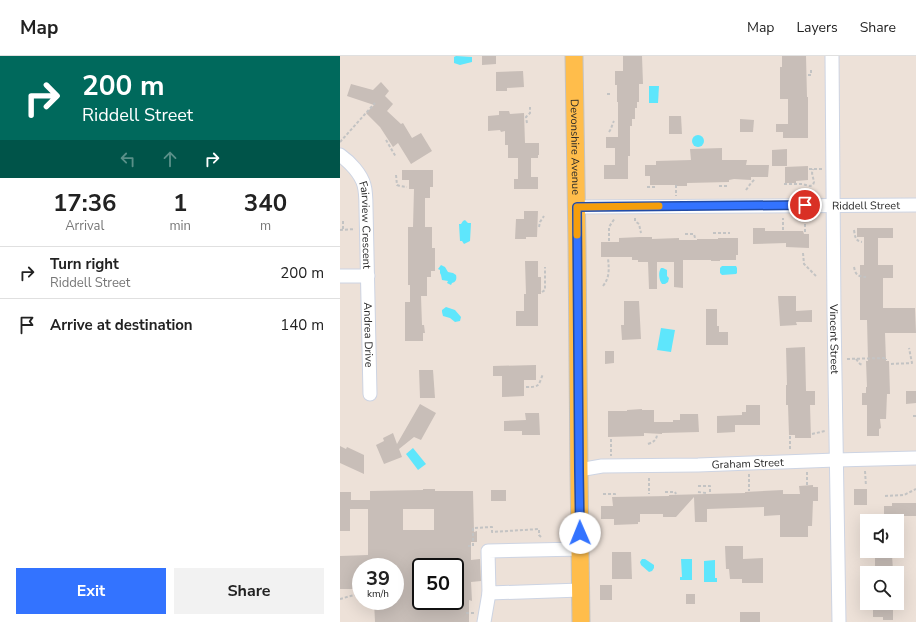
<!DOCTYPE html>
<html lang="en">
<head>
<meta charset="utf-8">
<style>
  :root { --surface:#fff; --page:#f2f2f2; --text:#222; --muted:#767676; --line:#e0e0e0; --accent:#3373ff }
  body { margin:0; font-family:"Nunito Sans",sans-serif; background:var(--page); color:var(--text); height:100vh; display:flex; flex-direction:column; font-size:15px; white-space:nowrap }
  * { box-sizing:border-box; margin:0 }
  p { font-size:13px; color:var(--muted) }
  .icon { flex:none; width:22px; height:22px; fill:none; stroke:currentColor; stroke-width:2; stroke-linecap:round; stroke-linejoin:round }
  .map { position:relative; flex:1; overflow:hidden }
  .side { display:flex; flex-direction:column; background:var(--surface); width:340px }
  .side>* { flex:none }
  .hud { background:#00695c; color:#fff; overflow:hidden }
  .buttons { position:absolute; left:520px; top:458px; display:grid; gap:8px }
  .buttons a { display:grid; place-items:center; width:44px; height:44px; border-radius:0px; background:var(--surface); box-shadow:0 4px 16px #0002; font-size:20px }
  .speed { position:absolute; left:12px; top:502px; display:flex; gap:8px; font-size:20px; font-weight:700; text-align:center }
  .speed>* { display:grid; place-content:center; width:52px; height:52px; border-radius:50%; background:var(--surface); box-shadow:0 4px 16px #0002; line-height:1 }
  .speed small { font-size:10px; font-weight:400 }
  .speed .limit { border:2px solid #111; border-radius:6px; background:#fff; color:#111 }
  .pin { position:absolute; display:grid; place-items:center; width:34px; height:34px; color:#fff; margin:-17px; border:2px solid #fff; border-radius:50%; box-shadow:0 1px 4px #0007 }
  .me { position:absolute; width:44px; margin:-22px; rotate:359deg; stroke-linejoin:round; filter:drop-shadow(0 0 3px #0008) }
  .turn { display:flex; align-items:center; gap:14px; height:84px; padding:0 16px; font-size:18px }
  .turn .icon { width:52px; height:52px; stroke-width:2.5 }
  .turn b { display:block; font-size:28px; line-height:34px }
  .lanes { display:flex; align-items:center; height:38px; padding:0 16px; background:#0003; justify-content:center; gap:20px; direction:ltr }
  .lanes .off { opacity:.35 }
  .eta { display:flex; justify-content:space-evenly; align-items:center; height:68px; text-align:center }
  .eta b { font-size:24px; font-weight:700; line-height:28px }
  .cta { display:flex; gap:8px; margin-top:auto; padding:8px 16px }
  .cta a { flex:1; height:46px; border-radius:0px; background:var(--accent); color:#fff; font-size:16px; font-weight:700; line-height:46px; text-align:center }
  .cta a+a { background:var(--page); color:var(--text) }
  ul { padding:0; list-style:none }
  li { display:flex; align-items:center; gap:12px; height:52px; padding:0 16px; border-top:1px solid var(--line) }
  li div { flex:1 }
  li b { display:block; font-size:15px }
  li em { font-style:normal }
  header { display:flex; align-items:center; gap:24px; box-sizing:border-box; height:56px; padding:0 20px; background:var(--surface); border-bottom:1px solid var(--line) }
  header strong { font-size:19px }
  nav { display:flex; gap:22px; margin-inline-start:auto; font-size:14px }
  main { display:flex; flex:1; min-height:0 }
  .map>svg:first-child { display:block }
  .water { fill:#5ee6fc }
  .building { fill:#c8beb8; fill-rule:evenodd }
  .lines { fill:none; stroke-linecap:round; stroke-linejoin:round }
  .minor-casing { stroke:#cdd4e3; stroke-width:15 }
  .major-casing { stroke:#c3c3c3; stroke-width:19 }
  .path { stroke:#c3c3c3; stroke-width:2; stroke-dasharray:3 2; stroke-linecap:butt }
  .minor { stroke:#fff; stroke-width:13 }
  .major { stroke:#ffbd4b; stroke-width:17 }
  .route-casing { stroke:#214ba6; stroke-width:10 }
  .route { stroke:#3373ff; stroke-width:7 }
  .slow { stroke:#f59e0b; stroke-width:7 }
  .labels { text-anchor:middle; dominant-baseline:central; stroke-width:3; stroke-linejoin:round; paint-order:stroke }
  .street-label { font-size:11px; fill:#282828; stroke:#fff }
</style>
</head>
<body>
<header>
<strong>Map</strong>
<nav><a>Map</a><a>Layers</a><a>Share</a></nav>
</header>
<main>
<section class="side">
<div class="hud">
<div class="turn"><svg class="icon" aria-label="right" viewBox="0 0 24 24"><path d="M7 20v-9h11M14 6l5 5-5 5"/></svg><div><b>200 m</b>Riddell Street</div></div>
<div class="lanes"><svg class="icon off" aria-label="left" viewBox="0 0 24 24"><path d="M17 20v-9H6M10 6l-5 5 5 5"/></svg><svg class="icon off" aria-label="ahead" viewBox="0 0 24 24"><path d="M12 20V5M6 11l6-6 6 6"/></svg><svg class="icon" aria-label="right" viewBox="0 0 24 24"><path d="M7 20v-9h11M14 6l5 5-5 5"/></svg></div>
</div>
<div class="eta">
<div><b>17:36</b><p>Arrival</p></div>
<div><b>1</b><p>min</p></div>
<div><b>340</b><p>m</p></div>
</div>
<ul>
<li><svg class="icon" aria-label="right" viewBox="0 0 24 24"><path d="M7 20v-9h11M14 6l5 5-5 5"/></svg><div><b>Turn right</b><p>Riddell Street</p></div><em>200 m</em></li>
<li><svg class="icon" aria-label="arrive" viewBox="0 0 24 24"><path d="M6 21V4h12l-3 4 3 4H6"/></svg><div><b>Arrive at destination</b></div><em>140 m</em></li>
</ul>
<div class="cta"><a>Exit</a><a>Share</a></div>
</section>
<div class="map">
<svg width="576" height="566" viewBox="0 0 576 566">
  <rect width="100%" height="100%" fill="#ede1d8"/>
  <!-- water -->
  <g class="water">
    <polygon points="116,0 132,1 132,6 120,9 114,7 114,1"/>
    <polygon points="309,30 319,30 318,47 309,47"/>
    <circle cx="358" cy="85" r="6"/>
    <polygon points="125,164 128,167 131,167 130,185 124,188 122,185 120,185 119,168 121,168 123,165"/>
    <path d="M101,209L105,211L108,216L113,217L116,219C117,223 116,226 112,227L111,229L107,227L108,225L102,224L101,219L100,217V214L98,213Z"/>
    <polygon points="382,210 396,210 397,212 397,217 396,218 382,219 380,217 380,212"/>
    <path d="M321,212H323L327,214V220L329,222L328,226L325,228H322C319,224 318,216 321,212Z"/>
    <polygon points="106,251 115,254 121,261 120,265 115,266 110,262 103,260 102,256 102,254"/>
    <polygon points="321,272 335,274 331,296 317,294"/>
    <polygon points="73,392 86,408 78,414 66,398"/>
    <polygon points="302,503 305,503 314,509 314,512 312,515 309,516 301,509 300,506"/>
    <polygon points="341,503 352,503 352,524 340,524 340,521 342,521"/>
    <polygon points="375,504 375,522 377,522 377,526 364,526 364,505"/>
  </g>
  <!-- building -->
  <g class="building">
    <polygon points="142,0 156,0 156,8 142,9"/>
    <polygon points="283,0 302,0 303,28 299,28 299,46 297,46 297,52 295,52 295,63 292,63 292,70 290,70 290,100 288,100 288,123 264,123 264,109 275,109 275,92 266,92 266,81 278,81 278,46 277,46 277,29 275,29 275,15 283,15"/>
    <polygon points="442,0 466,0 467,41 468,41 468,82 443,82 443,76 436,76 436,68 448,68 448,43 440,43 440,11 442,11"/>
    <polygon points="183,15 184,31 167,32 167,35 156,35 156,16"/>
    <polygon points="41,26 49,35 45,40 53,48 47,55 61,68 63,67 72,82 81,77 92,95 71,108 58,87 53,91 40,71 26,57 34,49 7,40 11,28 33,34"/>
    <polygon points="159,55 169,55 170,58 184,57 185,87 199,87 199,99 198,99 198,102 191,102 191,121 198,121 198,133 174,133 174,123 178,123 178,102 168,102 168,89 165,89 165,75 161,76 160,74 148,75 148,60 159,59"/>
    <polygon points="329,60 341,60 342,78 329,78"/>
    <polygon points="400,63 414,64 413,76 400,76"/>
    <polygon points="382,92 382,104 407,104 406,109 429,109 428,121 411,121 411,124 394,123 389,124 389,126 347,127 347,130 337,130 337,129 310,129 310,120 305,120 305,109 316,109 316,105 351,104 350,93"/>
    <polygon points="447,93 447,110 432,110 432,94"/>
    <polygon points="468,110 468,124 456,125 456,127 445,127 445,111"/>
    <polygon points="62,114 93,114 93,131 90,131 90,142 85,142 85,171 92,171 92,192 95,192 95,215 91,215 91,221 87,221 87,240 81,240 82,269 84,269 85,277 83,277 83,285 65,285 65,246 70,246 70,229 68,229 68,171 73,171 74,133 69,133 69,124 62,124"/>
    <polygon points="184,155 198,155 197,181 186,181 186,183 175,183 176,163 184,163"/>
    <polygon points="413,172 425,172 425,175 463,175 464,178 469,178 469,192 446,191 446,187 413,188"/>
    <polygon points="517,172 553,172 553,182 538,182 538,209 553,209 553,222 543,222 543,252 575,252 576,277 545,277 546,305 549,305 550,338 547,338 546,363 540,363 541,372 539,373 539,380 527,380 527,349 522,349 522,337 526,337 526,331 527,331 526,305 528,305 527,264 520,264 520,209 524,209 524,181 517,181"/>
    <polygon points="300,181 312,181 312,183 339,182 339,184 357,184 357,183 378,183 378,182 398,182 398,199 396,199 396,204 380,204 380,205 371,205 371,204 343,204 343,232 334,231 334,206 317,206 317,233 309,233 308,206 298,206 298,204 292,204 292,201 261,201 261,186 279,186 279,182"/>
    <polygon points="185,205 198,205 198,221 201,221 201,238 198,238 198,270 176,270 176,255 184,255 184,238 186,238"/>
    <polygon points="438,240 456,240 456,255 472,254 472,266 456,266 457,269 440,270"/>
    <polygon points="284,245 299,245 301,283 282,284 281,269 284,269"/>
    <polygon points="366,253 377,253 377,270 379,270 379,276 388,276 388,289 366,289"/>
    <polygon points="465,291 466,335 475,335 475,349 470,349 471,382 455,382 455,379 449,379 448,349 446,349 446,329 447,329 446,292"/>
    <polygon points="265,295 274,295 274,307 265,308"/>
    <polygon points="196,309 196,324 184,324 184,340 162,341 162,320 153,320 153,310"/>
    <polygon points="79,314 93,314 95,342 80,342"/>
    <polygon points="566,335 576,335 576,347 566,348"/>
    <polygon points="80,348 96,357 81,384 74,381 59,393 62,401 44,408 36,389 44,385 43,382 53,377 57,388"/>
    <polygon points="406,349 420,349 420,369 395,369 395,376 377,377 377,360 402,359 402,356 406,356"/>
    <polygon points="302,353 302,354 314,354 314,366 333,366 333,364 340,364 340,358 358,358 359,376 322,377 322,378 304,377 304,380 268,381 268,355 287,355 287,354"/>
    <polygon points="185,357 199,357 200,379 182,379 182,375 164,375 164,365 186,364"/>
    <polygon points="0,390 6,393 7,391 24,399 24,418 0,407"/>
    <polygon points="473,429 473,431 478,431 478,445 473,445 472,470 468,470 468,481 440,481 440,459 424,460 424,451 367,453 367,466 355,466 354,441 336,461 323,461 323,458 300,458 300,466 298,466 298,468 274,469 274,463 261,463 261,450 273,450 272,441 329,440 329,439 405,437 405,436 443,434 443,438 460,438 459,430"/>
    <path d="M83,433H95V435H133L134,476L137,475V486H131V504L140,503L141,525L131,526L132,545L129,544V566H35L34,545H55V511H21V533H0V500L28,499V453H10V475H0V436H11V444H30V435L83,434ZM63,453H94V474H63ZM81,511H115V545H81Z"/>
    <rect x="514" y="433" width="13" height="16"/>
    <rect x="151" y="434" width="15" height="11"/>
    <polygon points="552,447 576,447 576,460 544,460 544,450 552,450"/>
    <polygon points="385,490 403,490 403,503 423,502 423,527 402,527 402,523 390,523 389,513 386,513"/>
    <polygon points="272,496 291,496 292,523 272,523"/>
    <polygon points="535,498 552,498 553,516 535,517"/>
    <rect x="260" y="529" width="12" height="15"/>
    <rect x="346" y="538" width="9" height="10"/>
    <polygon points="533,547 553,547 553,564 543,564 543,561 533,561"/>
    <rect x="400" y="556" width="20" height="10"/>
  </g>
  <g class="lines">
    <defs>
      <g id="minor">
        <path id="s1" d="M492,0L494,258L499,566"/>
        <path id="s2" d="M0,99C10,106 21,118 24,129C26,136 26,144 26,152L30,338"/>
        <path id="s3" d="M237,151L576,149"/>
        <polyline points="0,220 28,220"/>
        <path id="s4" d="M239,414L262,410L358,409L496,404L576,402"/>
        <polyline points="241,493 148,495 149,537 241,534"/>
        <polyline points="144,566 149,537"/>
      </g>
      <g id="major">
        <path id="s5" d="M234,0L237,189L239,414L241,566"/>
      </g>
    </defs>
    <!-- minor casing -->
    <use href="#minor" class="minor-casing"/>
    <!-- major casing -->
    <use href="#major" class="major-casing"/>
    <!-- path -->
    <g class="path">
      <polyline points="468,19 471,19 471,14"/>
      <polyline points="267,38 272,38"/>
      <polyline points="187,67 186,61 190,57 190,51"/>
      <path d="M269,76C272,72 272,68 274,65"/>
      <polyline points="46,84 56,101"/>
      <polyline points="0,86 35,47"/>
      <polyline points="469,113 482,113"/>
      <polyline points="56,119 57,129 60,130 67,131"/>
      <polyline points="444,128 462,128 470,130 473,129 474,126 472,117 473,113"/>
      <polyline points="336,129 336,140"/>
      <polyline points="379,130 389,130"/>
      <polyline points="307,131 317,131"/>
      <polyline points="406,134 411,127 415,123"/>
      <polyline points="295,162 295,165 299,168 301,177"/>
      <polyline points="199,171 200,166 204,160"/>
      <polyline points="3,173 3,165"/>
      <polyline points="0,174 15,173"/>
      <polyline points="443,174 443,162"/>
      <path d="M514,174C515,180 515,185 522,186"/>
      <polyline points="465,176 465,161"/>
      <polyline points="373,177 390,177"/>
      <polyline points="345,178 354,178 355,182"/>
      <polyline points="269,185 269,171 275,162"/>
      <polyline points="463,197 464,208 477,221"/>
      <path d="M514,211C516,220 518,220 526,221"/>
      <path d="M263,230C270,221 269,213 268,202"/>
      <polyline points="202,236 205,234 205,211"/>
      <polyline points="507,303 546,302 546,304"/>
      <polyline points="516,303 520,308 523,309"/>
      <polyline points="551,308 572,307 569,292"/>
      <path d="M186,331C200,331 198,330 203,318"/>
      <polyline points="573,360 576,360"/>
      <polyline points="472,378 485,375"/>
      <polyline points="450,380 450,395"/>
      <polyline points="271,383 271,400"/>
      <path d="M308,388C313,386 316,385 317,379"/>
      <polyline points="525,415 526,430"/>
      <polyline points="467,416 467,429"/>
      <polyline points="409,418 409,435"/>
      <polyline points="309,422 309,438"/>
      <polyline points="358,430 370,430 370,437"/>
      <polyline points="325,436 335,436 336,438"/>
      <polyline points="358,436 366,437"/>
      <polyline points="263,438 275,438 275,440"/>
      <polyline points="545,440 564,439 576,433"/>
      <polyline points="128,490 133,490 133,472 152,471 152,476 199,473 199,479 201,481"/>
      <polyline points="0,543 21,537"/>
      <polyline points="126,557 134,557"/>
    </g>
    <!-- minor -->
    <use href="#minor" class="minor"/>
    <!-- major -->
    <use href="#major" class="major"/>
  </g>
  <g class="lines">
    <defs>
      <polyline id="route" points="240,477 239,414 237,151 465,149"/>
    </defs>
    <!-- route casing -->
    <use href="#route" class="route-casing"/>
    <!-- route -->
    <use href="#route" class="route"/>
    <!-- slow -->
    <polyline class="slow" points="237,179 237,151 319,150"/>
  </g>
  <g class="labels">
    <!-- street labels -->
    <g class="street-label">
      <text stroke="none"><textPath href="#s5" startOffset="91">Devonshire Avenue</textPath></text>
      <text stroke="none"><textPath href="#s3" startOffset="289">Riddell Street</textPath></text>
      <text stroke="none"><textPath href="#s2" startOffset="79">Fairview Crescent</textPath></text>
      <text stroke="none"><textPath href="#s2" startOffset="189">Andrea Drive</textPath></text>
      <text stroke="none"><textPath href="#s1" startOffset="283">Vincent Street</textPath></text>
      <text stroke="none"><textPath href="#s4" startOffset="169">Graham Street</textPath></text>
    </g>
  </g>
</svg>
<div class="buttons">
<a><svg class="icon" aria-label="sound" viewBox="0 0 24 24"><path d="M4 9h4l5-4v14l-5-4H4zM17 9q2 3 0 6"/></svg></a>
<a><svg class="icon" aria-label="search" viewBox="0 0 24 24"><circle cx="10" cy="10" r="6"/><path d="M15 15l6 6"/></svg></a>
</div>
<div class="speed"><div>39<small>km/h</small></div><div class="limit">50</div></div>
<div class="pin" style="left:465px;top:149px;background:#d93025"><svg class="icon" aria-label="arrive" viewBox="0 0 24 24"><path d="M6 21V4h12l-3 4 3 4H6"/></svg></div>
<svg class="me" style="left:240px;top:477px" viewBox="-20 -20 40 40"><circle r="19" fill="#fff"/><path d="M0-13L10 11 0 6-10 11z" fill="#3373ff"/></svg>
</div>
</main>
</body>
</html>
